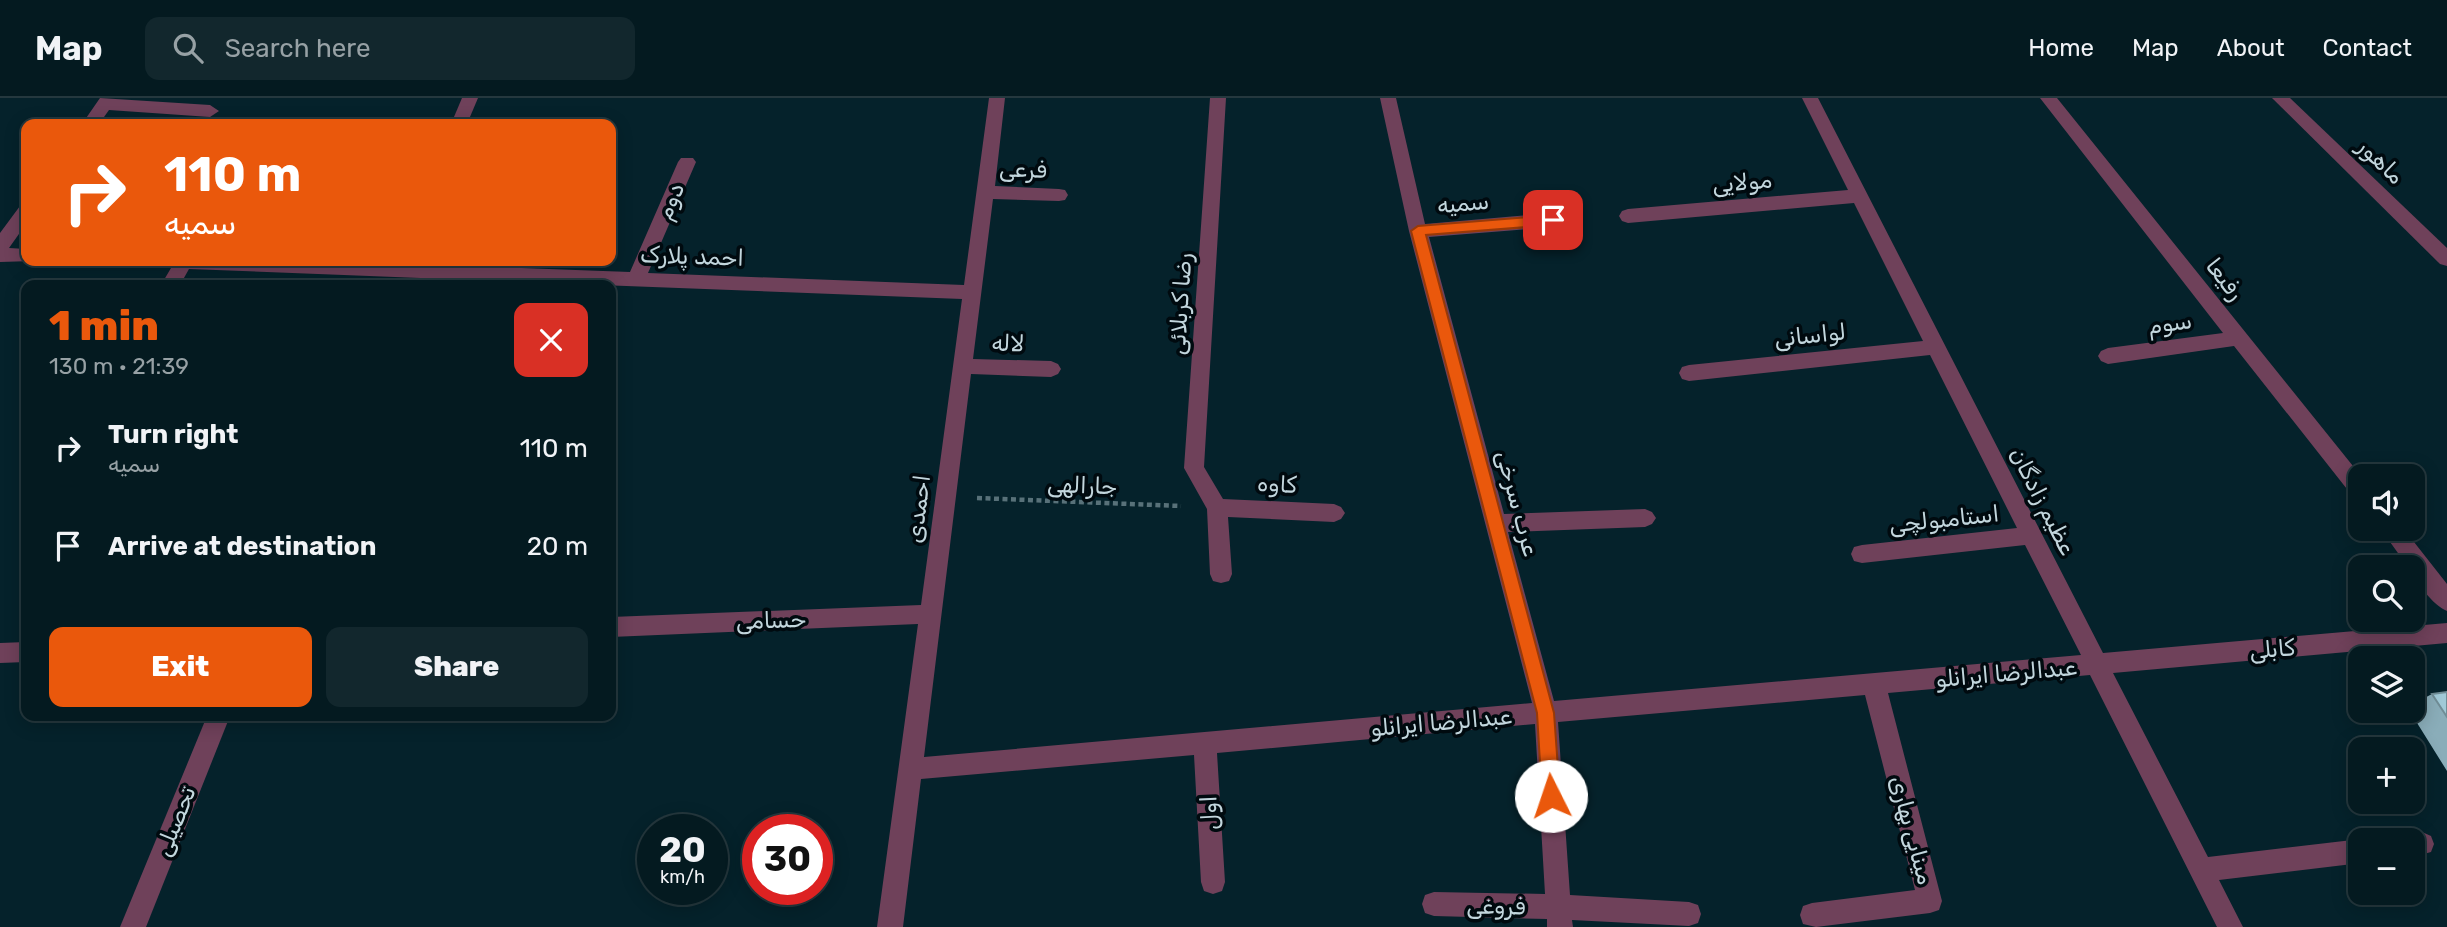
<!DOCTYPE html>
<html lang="en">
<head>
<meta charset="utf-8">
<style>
  :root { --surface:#041a20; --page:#12272d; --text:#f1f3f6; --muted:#97a1a5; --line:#25383e; --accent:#ea580c }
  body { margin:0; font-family:Rubik,"Noto Sans Arabic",sans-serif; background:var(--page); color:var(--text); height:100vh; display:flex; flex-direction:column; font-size:26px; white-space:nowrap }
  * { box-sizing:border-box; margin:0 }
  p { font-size:23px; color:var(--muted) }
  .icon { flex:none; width:38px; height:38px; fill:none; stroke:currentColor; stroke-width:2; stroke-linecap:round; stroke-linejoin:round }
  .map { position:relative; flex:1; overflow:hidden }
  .drawer { position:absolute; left:21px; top:182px; width:595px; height:441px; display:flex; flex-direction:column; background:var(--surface); border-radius:14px; box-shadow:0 4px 18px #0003,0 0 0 2px var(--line) }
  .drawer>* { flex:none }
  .guide { position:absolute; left:21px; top:21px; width:595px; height:147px; border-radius:14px; box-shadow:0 4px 18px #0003,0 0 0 2px var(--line); background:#ea580c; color:#fff; overflow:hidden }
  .fabs { position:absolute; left:2348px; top:366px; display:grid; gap:14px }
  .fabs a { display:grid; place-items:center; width:77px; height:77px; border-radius:14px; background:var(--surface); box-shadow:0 4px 18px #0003,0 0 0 2px var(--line); font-size:35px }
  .speed { position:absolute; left:637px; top:716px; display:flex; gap:14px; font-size:35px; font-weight:700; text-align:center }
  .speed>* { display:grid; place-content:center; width:91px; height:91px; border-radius:50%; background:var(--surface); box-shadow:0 4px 18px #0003,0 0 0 2px var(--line); line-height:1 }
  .speed small { font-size:18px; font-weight:400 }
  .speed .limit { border:10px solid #d22; background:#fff; color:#111 }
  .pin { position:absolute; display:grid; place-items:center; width:60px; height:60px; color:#fff; margin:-30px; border-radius:14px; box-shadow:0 4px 10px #0006 }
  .me { position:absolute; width:77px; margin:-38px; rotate:356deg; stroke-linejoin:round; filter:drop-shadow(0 0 5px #0008) }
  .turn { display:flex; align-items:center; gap:24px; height:147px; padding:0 28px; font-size:32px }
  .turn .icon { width:91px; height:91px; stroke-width:2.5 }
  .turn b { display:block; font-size:49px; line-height:60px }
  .round { display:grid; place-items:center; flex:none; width:74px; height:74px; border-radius:14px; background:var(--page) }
  .headline { display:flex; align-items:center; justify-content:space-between; height:119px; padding:0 28px }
  h1 { font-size:42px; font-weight:800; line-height:52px; color:var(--accent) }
  .cta { display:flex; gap:14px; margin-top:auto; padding:14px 28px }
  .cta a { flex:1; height:80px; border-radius:14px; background:var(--accent); color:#fff; font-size:28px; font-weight:800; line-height:80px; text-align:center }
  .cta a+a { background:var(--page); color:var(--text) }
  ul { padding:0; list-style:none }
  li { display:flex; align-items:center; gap:21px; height:98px; padding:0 28px }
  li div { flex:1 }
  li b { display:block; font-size:26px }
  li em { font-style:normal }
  header { display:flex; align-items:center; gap:42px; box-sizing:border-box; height:98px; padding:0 35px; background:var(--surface); border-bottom:2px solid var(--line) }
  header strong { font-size:33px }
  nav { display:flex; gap:38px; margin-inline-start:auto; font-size:24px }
  .search { width:490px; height:63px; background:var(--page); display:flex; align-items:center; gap:18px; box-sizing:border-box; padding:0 24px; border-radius:14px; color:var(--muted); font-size:26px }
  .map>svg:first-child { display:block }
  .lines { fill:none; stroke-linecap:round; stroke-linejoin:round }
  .path { stroke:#587179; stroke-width:4.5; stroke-dasharray:5 3.5; stroke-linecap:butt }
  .street { fill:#6f415a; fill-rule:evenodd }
  .wall { fill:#8aadb9 }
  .building { fill:#a0c9d7; stroke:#708d96; stroke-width:2 }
  .route { fill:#ea580c; stroke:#983908; stroke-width:2 }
  .labels { text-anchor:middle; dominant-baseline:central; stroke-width:7; stroke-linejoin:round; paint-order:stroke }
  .street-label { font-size:23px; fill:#c2d6dd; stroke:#000a0f }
</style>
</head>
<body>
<header>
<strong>Map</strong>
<div class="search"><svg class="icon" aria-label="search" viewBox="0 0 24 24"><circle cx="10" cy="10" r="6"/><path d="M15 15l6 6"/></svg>Search here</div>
<nav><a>Home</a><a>Map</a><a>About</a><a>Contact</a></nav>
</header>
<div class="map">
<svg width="2447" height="829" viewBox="0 0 2447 829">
  <rect width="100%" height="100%" fill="#05222b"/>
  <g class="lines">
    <!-- path -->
    <polyline class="path" points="977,400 1181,408"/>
    <!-- street -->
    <g class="street">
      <polygon points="100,0 210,7 219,13 210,19 109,12 99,26 82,26"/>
      <polygon points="462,0 478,0 467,26 451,26"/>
      <polygon points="989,0 1005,0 995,88 1059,91 1065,92 1068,97 1065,102 1059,103 993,101 973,261 1051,263 1058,266 1061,271 1058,276 1051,279 971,276 924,659 1532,605 1409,133 1380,0 1396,0 1425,126 1553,115 1559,117 1562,122 1559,127 1553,129 1429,139 1504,416 1645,411 1652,414 1656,420 1652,426 1645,429 1508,434 1554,603 2081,557 2025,447 1862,465 1854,463 1851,456 1854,449 1862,447 2017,430 1930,257 1689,283 1682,281 1679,275 1682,269 1689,267 1923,243 1854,105 1628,125 1622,123 1619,118 1622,113 1628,111 1848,92 1802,0 1818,0 2103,555 2447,525 2447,545 2113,575 2208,759 2361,741 2363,742 2361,742 2361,765 2219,782 2243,829 2217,829 2090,577 1888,595 1942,803 1939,812 1930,815 1816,829 1803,826 1800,817 1803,808 1812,805 1915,792 1865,597 1558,624 1570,797 1689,804 1698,807 1701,816 1698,825 1689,828 1572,822 1573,829 1547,829 1547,821 1434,818 1425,815 1422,806 1425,797 1434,794 1545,796 1535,626 1217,655 1225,784 1222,793 1213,796 1204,793 1201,784 1194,657 921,681 903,829 877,829 918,526 611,539 611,519 921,507 962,201 189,171 180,187 161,187 171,170 152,168 150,163 336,163 630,174 678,64 681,60 693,60 696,64 648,175 964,187"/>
      <polygon points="1210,0 1226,0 1204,369 1223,401 1334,406 1341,409 1345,415 1341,421 1334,424 1228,419 1232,476 1229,483 1221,485 1213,483 1210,476 1207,411 1184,370"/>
      <polygon points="2040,0 2057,0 2361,378 2361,403 2354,400 2234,248 2108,266 2101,263 2098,258 2101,253 2108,250 2223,235"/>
      <polygon points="2272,0 2290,0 2447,150 2447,168 2440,166"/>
      <polygon points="26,106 26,126 9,150 26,151 26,163 33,163 0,164 0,135 20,108"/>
      <path d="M2380,430H2403L2447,486V513C2434,508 2413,483 2413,469H2408Z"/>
      <polygon points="26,544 26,564 0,565 0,545"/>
      <polygon points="207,618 230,618 146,829 120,829"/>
      <polygon points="2422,734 2431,738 2434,746 2431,754 2413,759 2413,742 2403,742 2404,739"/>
    </g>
  </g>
  <!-- wall -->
  <polygon class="wall" points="2447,594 2447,673 2409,612 2413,612 2413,606 2432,596"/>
  <!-- building -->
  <polygon class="building" points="2447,594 2447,619 2432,596"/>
  <!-- route -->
  <polygon class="route" points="1553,117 1560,122 1553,127 1426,137 1554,615 1560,698 1558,704 1551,707 1545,704 1542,698 1537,615 1411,133 1418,128"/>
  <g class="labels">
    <!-- street labels -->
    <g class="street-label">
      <text transform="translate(2381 63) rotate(44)">ماهور</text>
      <text transform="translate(1023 71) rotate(2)">فرعی</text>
      <text transform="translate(1742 84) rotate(-5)">مولایی</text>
      <text transform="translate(670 103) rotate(-67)">دوم</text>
      <text transform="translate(1463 105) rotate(-5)">سمیه</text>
      <text transform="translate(692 158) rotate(2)">احمد پلارک</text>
      <text transform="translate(2225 181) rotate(52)">رفیعا</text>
      <text transform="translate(1180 206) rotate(-86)">رضا کربلائی</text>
      <text transform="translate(2170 225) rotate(-8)">سوم</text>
      <text transform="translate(1810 237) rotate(-6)">لواسانی</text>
      <text transform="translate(1008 245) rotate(2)">لاله</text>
      <text transform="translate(1277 386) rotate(3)">کاوه</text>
      <text transform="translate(1082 387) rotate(2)">جارالهی</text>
      <text transform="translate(2043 403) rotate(63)">عظیم زادگان</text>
      <text transform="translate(1518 405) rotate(75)">عرب سرخی</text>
      <text transform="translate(918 411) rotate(-83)">احمدی</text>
      <text transform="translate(1944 421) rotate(-6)">استامبولچی</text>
      <text transform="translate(771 522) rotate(-2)">حسامی</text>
      <text transform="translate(2272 551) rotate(-5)">کابلی</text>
      <text transform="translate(2006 575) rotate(-5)">عبدالرضا ایرانلو</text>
      <text transform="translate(1441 624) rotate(-5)">عبدالرضا ایرانلو</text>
      <text transform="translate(1209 715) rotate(-93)">اول</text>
      <text transform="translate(175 723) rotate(-68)">تحصیلی</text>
      <text transform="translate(1912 732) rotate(75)">مینایی بهاری</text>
      <text transform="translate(1496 808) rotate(1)">فروغی</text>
    </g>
  </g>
</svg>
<div class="fabs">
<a><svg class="icon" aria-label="sound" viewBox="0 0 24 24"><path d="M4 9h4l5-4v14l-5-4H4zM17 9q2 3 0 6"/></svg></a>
<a><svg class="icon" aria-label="search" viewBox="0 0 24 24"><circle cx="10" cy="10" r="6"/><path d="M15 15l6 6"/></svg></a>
<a><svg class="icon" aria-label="layers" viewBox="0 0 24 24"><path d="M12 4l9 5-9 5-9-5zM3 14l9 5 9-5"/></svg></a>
<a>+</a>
<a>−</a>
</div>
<div class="speed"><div>20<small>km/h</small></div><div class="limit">30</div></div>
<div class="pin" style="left:1553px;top:122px;background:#d93025"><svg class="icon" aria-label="arrive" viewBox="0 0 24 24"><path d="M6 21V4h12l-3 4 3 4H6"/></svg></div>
<svg class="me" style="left:1551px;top:698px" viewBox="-20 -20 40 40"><circle r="19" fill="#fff"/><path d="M0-13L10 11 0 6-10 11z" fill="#ea580c"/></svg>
<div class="guide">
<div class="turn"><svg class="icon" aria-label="right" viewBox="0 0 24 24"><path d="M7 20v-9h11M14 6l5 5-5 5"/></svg><div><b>110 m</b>سمیه</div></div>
</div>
<section class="drawer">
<div class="headline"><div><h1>1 min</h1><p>130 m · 21:39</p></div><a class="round" style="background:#d93025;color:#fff"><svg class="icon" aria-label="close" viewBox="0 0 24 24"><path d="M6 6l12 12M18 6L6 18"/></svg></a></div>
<ul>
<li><svg class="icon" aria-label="right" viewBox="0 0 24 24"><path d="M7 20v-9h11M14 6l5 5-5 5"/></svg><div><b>Turn right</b><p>سمیه</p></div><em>110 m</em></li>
<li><svg class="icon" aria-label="arrive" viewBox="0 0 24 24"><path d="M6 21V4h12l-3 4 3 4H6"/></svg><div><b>Arrive at destination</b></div><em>20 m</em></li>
</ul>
<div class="cta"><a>Exit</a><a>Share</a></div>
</section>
</div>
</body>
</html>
